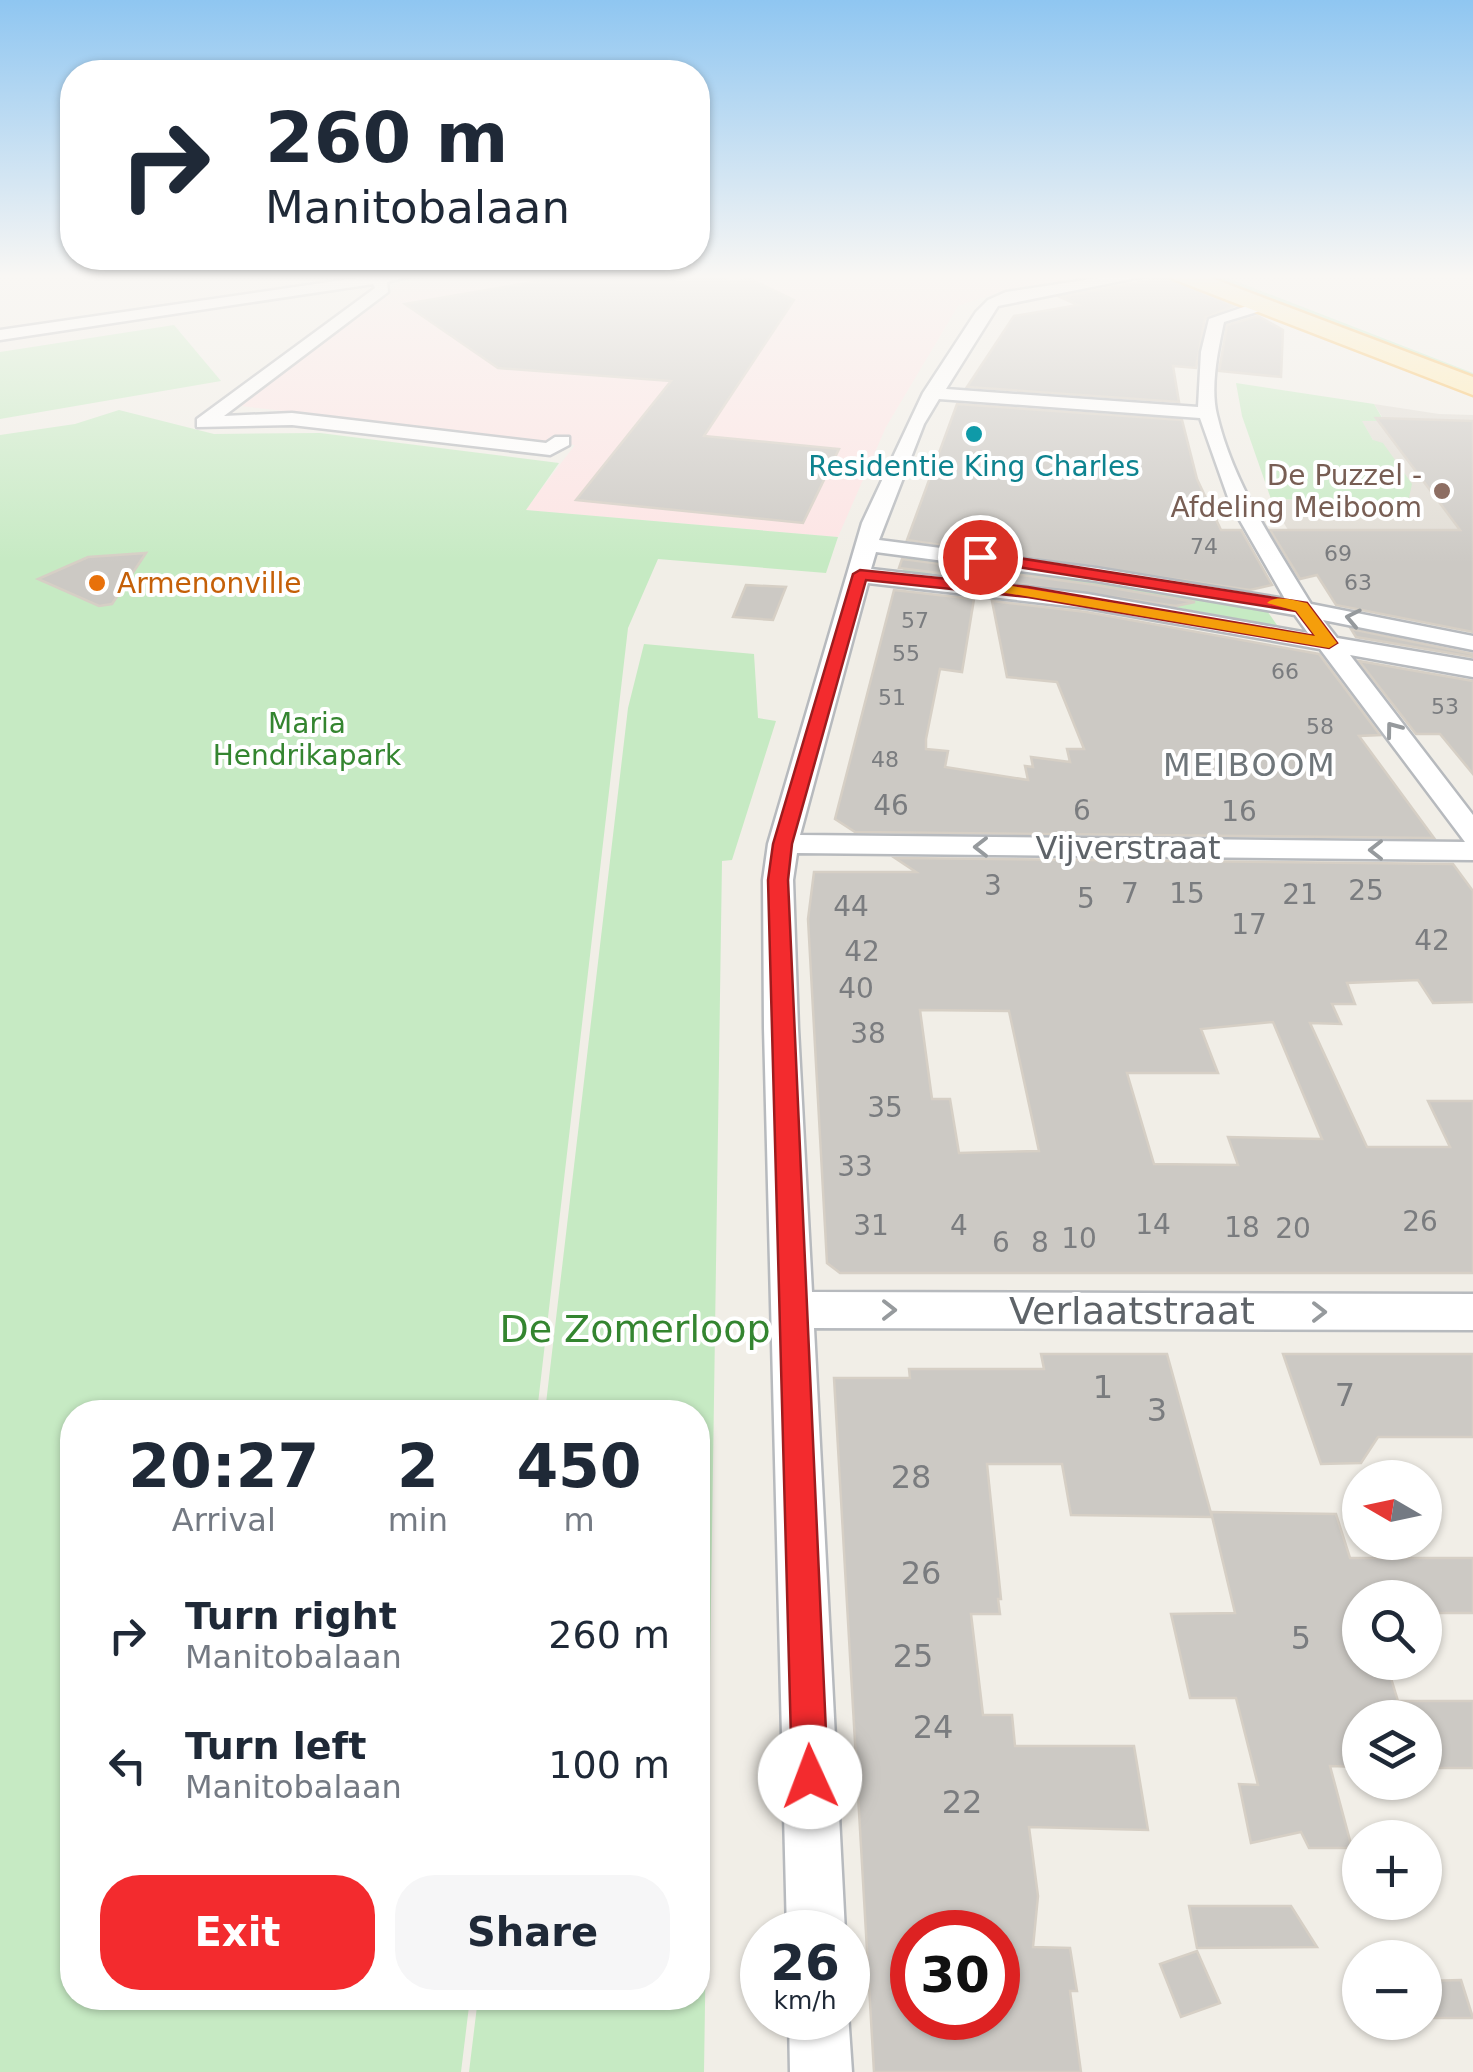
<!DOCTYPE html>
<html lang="en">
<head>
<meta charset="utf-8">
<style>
  :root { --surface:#fff; --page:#f6f6f7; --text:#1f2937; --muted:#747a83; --accent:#f32b2e }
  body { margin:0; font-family:"DejaVu Sans",sans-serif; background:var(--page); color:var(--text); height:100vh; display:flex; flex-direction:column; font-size:38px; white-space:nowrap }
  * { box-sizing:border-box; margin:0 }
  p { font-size:32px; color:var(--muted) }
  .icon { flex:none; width:55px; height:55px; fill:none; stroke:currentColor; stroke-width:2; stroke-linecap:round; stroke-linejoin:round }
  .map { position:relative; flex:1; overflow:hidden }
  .details { position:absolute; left:60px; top:1400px; width:650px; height:610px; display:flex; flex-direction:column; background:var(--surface); border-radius:40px; box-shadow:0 2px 8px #0004 }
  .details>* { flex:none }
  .hud { position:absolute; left:60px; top:60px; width:650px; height:210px; border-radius:40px; box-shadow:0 2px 8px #0004; background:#fff; color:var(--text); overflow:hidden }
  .needle { width:65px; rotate:279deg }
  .fabs { position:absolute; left:1342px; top:1460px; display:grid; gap:20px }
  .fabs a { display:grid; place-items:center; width:100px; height:100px; border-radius:50%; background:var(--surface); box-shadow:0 2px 8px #0004; font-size:50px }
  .speed { position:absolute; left:740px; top:1910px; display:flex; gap:20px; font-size:50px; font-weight:700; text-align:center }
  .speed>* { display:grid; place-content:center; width:130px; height:130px; border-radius:50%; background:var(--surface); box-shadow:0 2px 8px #0004; line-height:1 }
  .speed small { font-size:25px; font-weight:400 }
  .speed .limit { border:15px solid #d22; background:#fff; color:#111 }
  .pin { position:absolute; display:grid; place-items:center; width:85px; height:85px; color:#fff; margin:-42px; border:5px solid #fff; border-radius:50%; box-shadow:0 2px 10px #0007 }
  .me { position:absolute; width:110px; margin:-55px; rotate:358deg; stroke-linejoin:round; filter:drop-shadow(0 0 8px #0008) }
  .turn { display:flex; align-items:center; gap:35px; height:210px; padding:0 40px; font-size:45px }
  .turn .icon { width:130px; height:130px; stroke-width:2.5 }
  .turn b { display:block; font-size:70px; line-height:85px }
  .eta { display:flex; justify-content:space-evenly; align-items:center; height:170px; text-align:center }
  .eta b { font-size:60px; font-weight:600; line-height:70px }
  .primary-button { display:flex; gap:20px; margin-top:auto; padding:20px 40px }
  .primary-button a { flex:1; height:115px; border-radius:40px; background:var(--accent); color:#fff; font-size:40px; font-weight:600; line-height:115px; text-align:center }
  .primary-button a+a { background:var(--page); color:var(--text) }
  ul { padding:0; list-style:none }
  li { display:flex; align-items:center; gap:30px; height:130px; padding:0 40px }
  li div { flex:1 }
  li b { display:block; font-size:38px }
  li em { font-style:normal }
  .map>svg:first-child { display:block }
  .education { fill:#e1ddd5 }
  .medical { fill:#fde4e4 }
  .green { fill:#c6eac3 }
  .building { fill:#ccc9c4; stroke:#d6cfc5; stroke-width:2.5; fill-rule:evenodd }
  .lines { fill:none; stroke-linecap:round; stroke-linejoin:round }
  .minor-casing { stroke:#b7babe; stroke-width:5 }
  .primary-casing { stroke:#f9bd58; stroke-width:5 }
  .minor { fill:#fff; fill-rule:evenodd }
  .primary { fill:#ffeaae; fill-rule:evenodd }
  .oneway { stroke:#969a9d }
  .route { fill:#f32b2e; stroke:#9e1c1e; stroke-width:2.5 }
  .slow { fill:#f59e0b }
  .culture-dot { fill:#0f9aa8; stroke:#fff; stroke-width:4 }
  .education-dot { fill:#8d6e63; stroke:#fff; stroke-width:4 }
  .food-dot { fill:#e8710a; stroke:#fff; stroke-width:4 }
  .labels { text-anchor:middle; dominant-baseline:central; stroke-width:8; stroke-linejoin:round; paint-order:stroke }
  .far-number-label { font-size:22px; fill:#7a7c7f }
  .far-culture-label { font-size:28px; fill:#0d838f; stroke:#fff }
  .far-education-label { font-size:28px; fill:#785e54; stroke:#fff; text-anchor:end }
  .far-food-label { font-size:28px; fill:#c56008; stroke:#fff; text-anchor:start }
  .far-park-label { font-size:28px; fill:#348530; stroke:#fff }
  .number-label { font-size:28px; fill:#7a7c7f }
  .far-quarter-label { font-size:32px; letter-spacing:2.5px; fill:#6f767a; stroke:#fff }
  .street-label { font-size:32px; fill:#5e6368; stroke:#fff }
  .near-number-label { font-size:32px; fill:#7a7c7f }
  .near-street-label { font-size:38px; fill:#5e6368; stroke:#fff }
  .near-park-label { font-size:38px; fill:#348530; stroke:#fff }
</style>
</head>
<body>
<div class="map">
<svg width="1473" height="2072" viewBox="0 0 1473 2072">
  <rect width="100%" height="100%" fill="#f1eee7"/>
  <!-- education -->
  <polygon class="education" points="1374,404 1439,414 1473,415 1473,590 1299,548 1274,507 1271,499 1394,502 1373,440 1361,420 1384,420"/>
  <!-- medical -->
  <polygon class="medical" points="453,274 1107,274 1002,291 958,306 886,427 838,537 525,510 575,445 241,406 400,283"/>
  <!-- green -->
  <g class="green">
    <polygon points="1200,275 1220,275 1473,373 1473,381"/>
    <polygon points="174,325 221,381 0,419 0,352"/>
    <polygon points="1236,383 1374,404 1384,421 1362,421 1373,440 1383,443 1412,484 1409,498 1394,502 1271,499 1242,416"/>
    <polygon points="119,410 214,434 320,433 559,463 526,510 838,537 826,573 658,559 628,628 537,1412 72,1412 72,1998 470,1998 461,2072 0,2072 0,435 75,424"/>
    <polygon points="908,553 933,556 933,560 983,565 984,561 1263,605 1281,631 1251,626 1251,621 1169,606 1167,610 1140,606 1141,601 932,573 930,577 902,574"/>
    <polygon points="644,644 754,654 758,718 776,721 732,860 722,861 704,2072 469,2072 478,1998 698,1998 698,1412 545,1412 628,708"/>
  </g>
  <!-- building -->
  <g class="building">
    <polygon points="580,274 713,274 731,282 750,279 794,300 704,436 839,449 803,523 576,500 671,381 498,368 405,304"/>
    <polygon points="1167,277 1234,306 1205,318 1196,368 1173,366 1179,402 967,387 1014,316 1078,305 1060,297"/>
    <polygon points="1258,316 1283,330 1281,377 1219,371 1227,325"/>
    <polygon points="957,404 1182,420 1197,479 1221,530 1241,530 1272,585 1250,590 907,540"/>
    <polygon points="1376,418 1473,421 1473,632 1336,605 1317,575 1300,579 1270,530 1460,530"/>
    <polygon points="146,553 112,604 99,606 38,579 88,557"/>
    <polygon points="902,559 980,569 978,578 899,568"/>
    <polygon points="986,570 1095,585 1195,602 1176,606 987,579"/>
    <polygon points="746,585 786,587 773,620 733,617"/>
    <polygon points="894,590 974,599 962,672 940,669 926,739 926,749 948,751 945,767 1028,780 1025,766 1033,767 1031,757 1070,762 1067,749 1084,749 1057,682 1007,677 992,601 1086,612 1319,654 1380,735 1359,736 1434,838 855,832 835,819"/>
    <polygon points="1351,629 1473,654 1473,657 1356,637"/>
    <polygon points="1359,661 1473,681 1473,774 1440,734 1416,734"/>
    <path d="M895,858L1453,864L1473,891V1002L1433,1003L1418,980L1347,983L1355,1004H1332L1341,1024L1310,1023L1367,1147H1450L1428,1101H1473V1273H840L827,1263L808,919L814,872H916ZM920,1010L1009,1011L1039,1151L959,1153L950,1099H932ZM1273,1022L1322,1139L1228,1137L1238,1165L1154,1164L1127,1073H1218L1201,1029Z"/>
    <path d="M1041,1354H1167L1212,1517L1071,1515L1062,1464H987L1001,1599H998L1000,1614H971L983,1715H1012L1015,1746H1134L1148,1830L1029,1827L1038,1896L1033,1947L1070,1948L1077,1991H1070L1081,2072H874L834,1378H910L909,1369H1044ZM912,1932H998V2018H912Z"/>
    <polygon points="1283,1354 1473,1354 1473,1437 1378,1437 1361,1463 1321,1464"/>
    <polygon points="1211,1512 1336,1514 1350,1558 1473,1558 1473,1613 1425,1613 1425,1598 1360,1598 1360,1662 1386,1662 1398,1701 1473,1701 1473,1768 1425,1768 1425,1718 1360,1718 1360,1767 1330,1766 1352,1848 1309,1848 1301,1832 1251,1843 1239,1784 1258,1785 1236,1698 1190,1698 1171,1614 1235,1613"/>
    <polygon points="1189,1906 1291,1906 1317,1947 1197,1948"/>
    <polygon points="1197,1951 1220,2003 1181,2017 1160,1964"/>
    <polygon points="1461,1980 1473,2018 1425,2018 1425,1981"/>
  </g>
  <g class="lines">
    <defs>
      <g id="minor">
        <polygon points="384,274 418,274 387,282 388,292 224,416 292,413 546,443 555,437 569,437 569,445 550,455 292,425 197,427 197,419 375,288 373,284 0,340 0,330"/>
        <path d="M1124,274H1156L998,306L946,389L1198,407L1201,352L1209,319L1258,302H1270V308L1224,322C1218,350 1210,387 1217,415C1233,483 1275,545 1311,604L1473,636V650L1323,620L1337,638L1473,661V677L1350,655L1473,815V860L797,853L793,880L798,1028L812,1292L1473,1294V1330L814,1328L845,1932H787L764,1028L763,880L768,844L862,523L923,393L976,312L988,300L1006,292ZM939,399L1200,418L1230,503L1285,599L1096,568L879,540L924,424ZM876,552L1096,581L1295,615L1308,633L1087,594L871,569ZM868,583L1087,608L1320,649L1465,842L800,835Z"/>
        <polygon points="848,2013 852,2072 790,2072 789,2018 848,2018"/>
      </g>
      <polygon id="primary" points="1169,274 1201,274 1473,377 1473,395 1173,279"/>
    </defs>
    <!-- minor casing -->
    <use href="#minor" class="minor-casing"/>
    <!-- primary casing -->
    <use href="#primary" class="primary-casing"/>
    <!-- minor -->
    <use href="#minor" class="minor"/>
    <!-- primary -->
    <use href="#primary" class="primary"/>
  </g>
  <!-- one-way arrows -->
  <defs><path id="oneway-chevron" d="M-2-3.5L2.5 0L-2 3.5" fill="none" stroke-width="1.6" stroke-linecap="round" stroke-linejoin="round" transform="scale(2.5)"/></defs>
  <g class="oneway">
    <use href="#oneway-chevron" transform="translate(1353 618) rotate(-168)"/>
    <use href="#oneway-chevron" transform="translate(1393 729) rotate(-127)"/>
    <use href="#oneway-chevron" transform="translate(981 847) rotate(-180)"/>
    <use href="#oneway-chevron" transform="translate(1376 850) rotate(-180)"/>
    <use href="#oneway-chevron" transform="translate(889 1310)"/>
    <use href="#oneway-chevron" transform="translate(1319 1312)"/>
  </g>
  <!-- sky -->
  <linearGradient id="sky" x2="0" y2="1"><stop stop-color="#8fc6f1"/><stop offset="0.49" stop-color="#f9f7f4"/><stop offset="1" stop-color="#f9f7f4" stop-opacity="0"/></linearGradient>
  <rect width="1473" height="564" fill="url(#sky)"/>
  <!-- route -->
  <polygon class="route" points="980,552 1307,603 1337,643 1329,648 1028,597 866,580 792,844 788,880 828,1777 822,1789 810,1795 797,1789 792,1777 768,880 773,844 853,574 860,570 1028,587 1315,636 1296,611 974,560 972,557"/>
  <!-- slow -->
  <path class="slow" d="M994,583L1315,636L1296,611L1267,603C1276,594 1295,601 1307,603L1337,643L1329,648L989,590V584Z"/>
  <!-- markers -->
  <circle class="culture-dot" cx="974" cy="434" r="10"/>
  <circle class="education-dot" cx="1442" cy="491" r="10"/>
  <circle class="food-dot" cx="97" cy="583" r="10"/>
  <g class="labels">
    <!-- far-number labels -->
    <g class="far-number-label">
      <text x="1204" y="546">74</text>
      <text x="1338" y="553">69</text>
      <text x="1358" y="582">63</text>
      <text x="915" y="620">57</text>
      <text x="906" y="653">55</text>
      <text x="1285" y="671">66</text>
      <text x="892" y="697">51</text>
      <text x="1445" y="706">53</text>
      <text x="1320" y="726">58</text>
      <text x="885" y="759">48</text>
    </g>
    <!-- far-culture labels -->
    <g class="far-culture-label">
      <text x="974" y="466">Residentie King Charles</text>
    </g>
    <!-- far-education labels -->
    <g class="far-education-label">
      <text x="1422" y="475">De Puzzel -<tspan x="1422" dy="32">Afdeling Meiboom</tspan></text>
    </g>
    <!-- far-food labels -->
    <g class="far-food-label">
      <text x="117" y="583">Armenonville</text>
    </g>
    <!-- far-park labels -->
    <g class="far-park-label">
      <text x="307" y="723">Maria<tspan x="307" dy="32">Hendrikapark</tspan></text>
    </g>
    <!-- number labels -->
    <g class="number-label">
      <text x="891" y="805">46</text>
      <text x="1082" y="810">6</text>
      <text x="1239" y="811">16</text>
      <text x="993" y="885">3</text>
      <text x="1366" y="890">25</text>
      <text x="1130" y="893">7</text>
      <text x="1187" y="893">15</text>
      <text x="1300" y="894">21</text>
      <text x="1086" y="898">5</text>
      <text x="851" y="906">44</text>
      <text x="1249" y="924">17</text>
      <text x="1432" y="940">42</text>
      <text x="862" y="951">42</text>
      <text x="856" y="988">40</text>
      <text x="868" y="1033">38</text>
      <text x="885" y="1107">35</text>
      <text x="855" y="1166">33</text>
      <text x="1420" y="1221">26</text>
      <text x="1153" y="1224">14</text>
      <text x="871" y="1225">31</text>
      <text x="959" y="1225">4</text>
      <text x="1242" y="1227">18</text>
      <text x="1293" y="1228">20</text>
      <text x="1079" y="1238">10</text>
      <text x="1001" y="1242">6</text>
      <text x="1040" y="1242">8</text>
    </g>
    <!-- far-quarter labels -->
    <g class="far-quarter-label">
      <text x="1250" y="765">MEIBOOM</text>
    </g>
    <!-- street labels -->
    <g class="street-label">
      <text x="1128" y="848">Vijverstraat</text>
    </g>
    <!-- near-number labels -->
    <g class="near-number-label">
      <text x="1103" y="1387">1</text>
      <text x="1345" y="1395">7</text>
      <text x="1157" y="1410">3</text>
      <text x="911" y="1477">28</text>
      <text x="921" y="1573">26</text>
      <text x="1301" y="1638">5</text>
      <text x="913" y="1656">25</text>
      <text x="933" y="1727">24</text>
      <text x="962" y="1802">22</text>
    </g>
    <!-- near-street labels -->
    <g class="near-street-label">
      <text x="1132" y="1311">Verlaatstraat</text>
    </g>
    <!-- near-park labels -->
    <g class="near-park-label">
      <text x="635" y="1329">De Zomerloop</text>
    </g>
  </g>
</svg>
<div class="fabs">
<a><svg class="needle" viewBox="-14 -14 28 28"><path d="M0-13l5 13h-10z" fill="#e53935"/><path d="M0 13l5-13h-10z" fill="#747a83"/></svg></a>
<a><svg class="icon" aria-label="search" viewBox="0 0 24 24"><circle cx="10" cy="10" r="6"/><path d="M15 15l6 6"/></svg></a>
<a><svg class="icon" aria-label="layers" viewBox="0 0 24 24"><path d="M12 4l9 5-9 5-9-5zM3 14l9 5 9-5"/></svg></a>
<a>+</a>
<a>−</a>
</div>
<div class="speed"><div>26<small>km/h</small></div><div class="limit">30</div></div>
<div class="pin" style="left:980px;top:557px;background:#d93025"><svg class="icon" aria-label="arrive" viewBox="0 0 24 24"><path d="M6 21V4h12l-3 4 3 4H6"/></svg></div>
<svg class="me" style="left:810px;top:1777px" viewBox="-20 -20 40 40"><circle r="19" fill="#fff"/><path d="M0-13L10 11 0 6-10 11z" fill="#f32b2e"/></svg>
<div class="hud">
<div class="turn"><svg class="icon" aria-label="right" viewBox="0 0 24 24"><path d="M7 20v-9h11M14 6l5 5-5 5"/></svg><div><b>260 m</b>Manitobalaan</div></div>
</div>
<section class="details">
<div class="eta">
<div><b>20:27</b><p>Arrival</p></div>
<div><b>2</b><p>min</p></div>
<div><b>450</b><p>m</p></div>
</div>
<ul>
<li><svg class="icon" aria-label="right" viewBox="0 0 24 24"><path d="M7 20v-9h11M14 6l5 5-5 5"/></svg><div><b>Turn right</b><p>Manitobalaan</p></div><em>260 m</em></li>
<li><svg class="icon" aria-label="left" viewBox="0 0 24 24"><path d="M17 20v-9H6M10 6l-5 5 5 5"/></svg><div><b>Turn left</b><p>Manitobalaan</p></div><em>100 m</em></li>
</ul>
<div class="primary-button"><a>Exit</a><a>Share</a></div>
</section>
</div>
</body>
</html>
